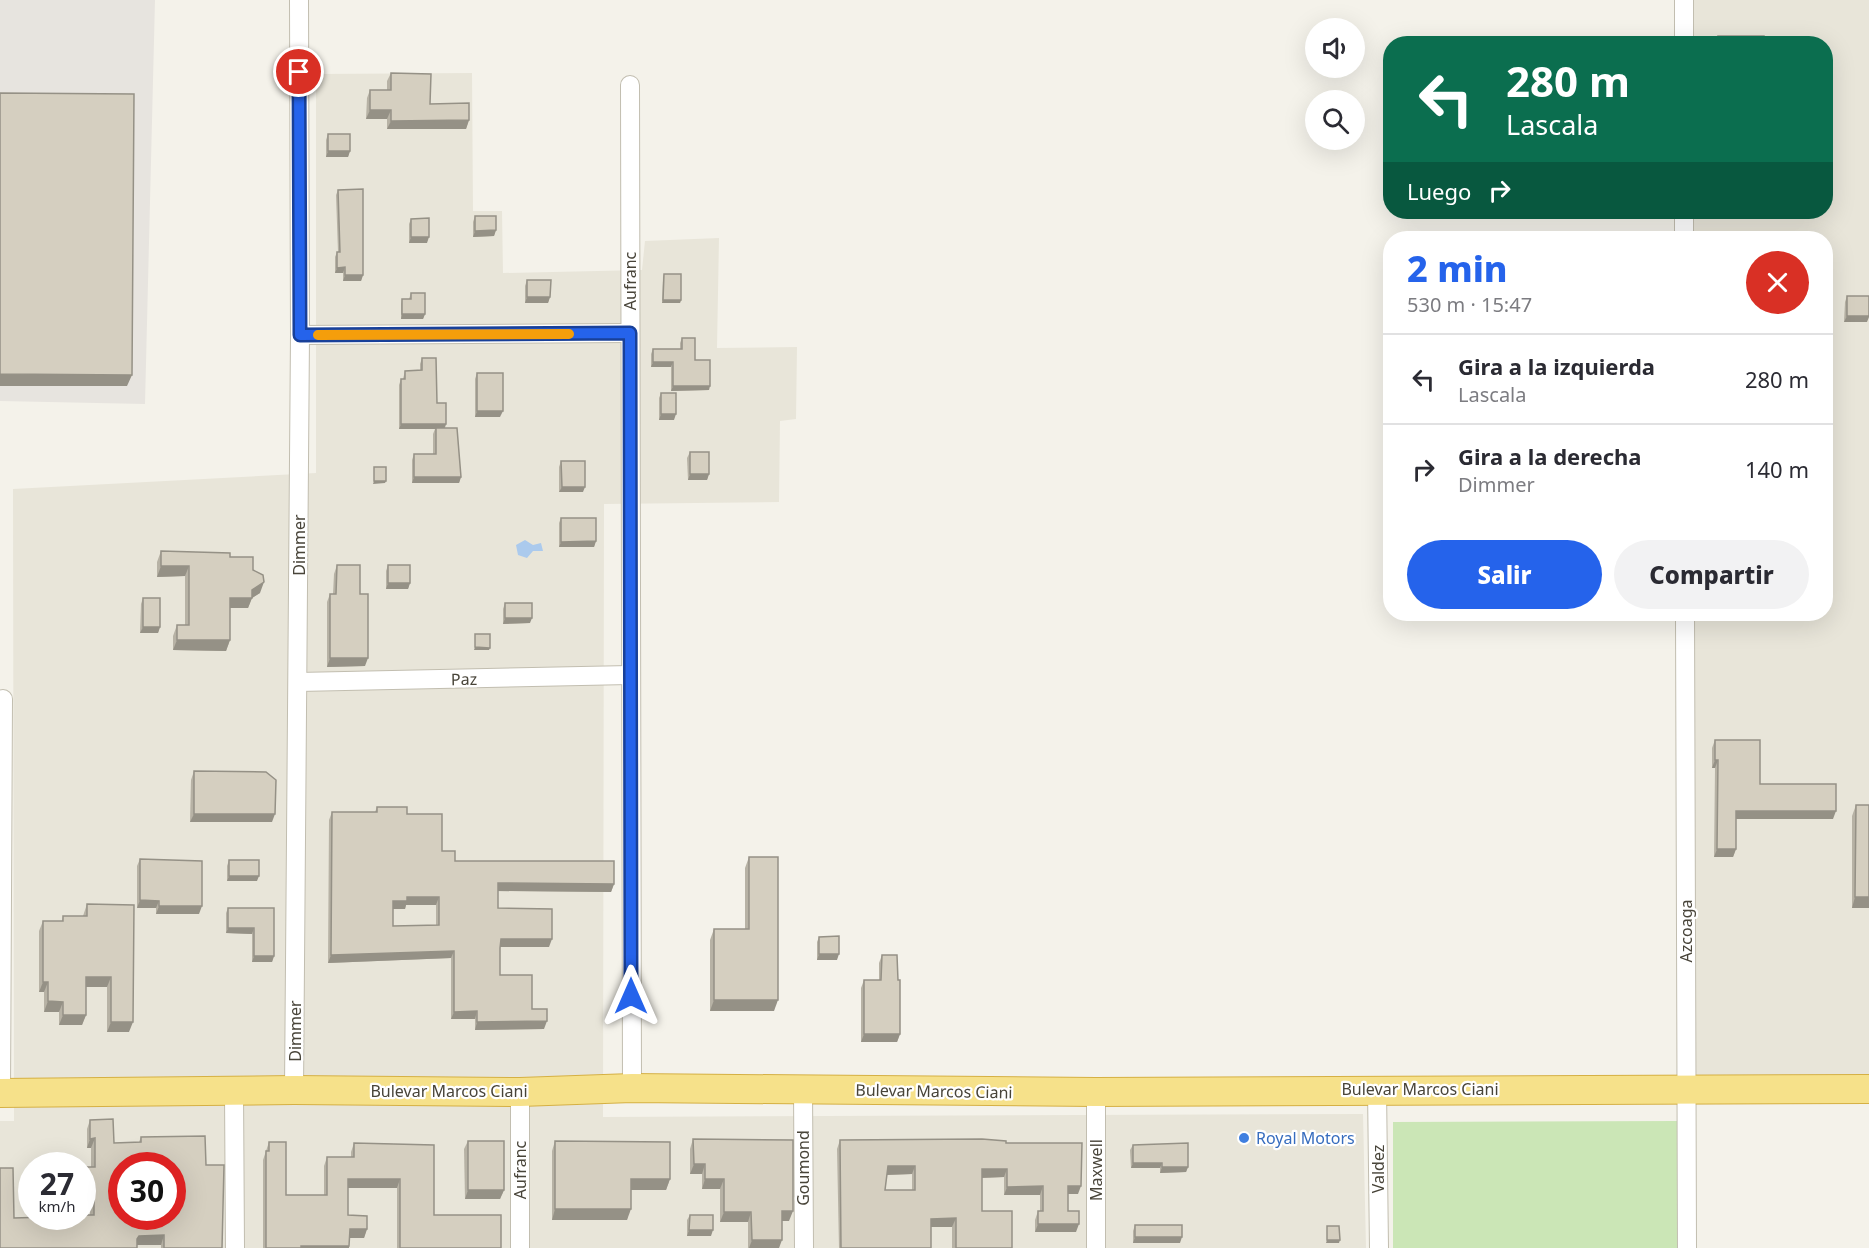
<!DOCTYPE html>
<html lang="es">
<head>
<meta charset="utf-8">
<style>
  :root { --surface:#fff; --page:#f2f2f3; --text:#2b2b33; --muted:#7c7c81; --line:#e1e1e2; --accent:#2563eb }
  body { margin:0; font-family:"Noto Sans",sans-serif; background:var(--page); color:var(--text); height:100vh; display:flex; flex-direction:column; font-size:22px; white-space:nowrap }
  * { box-sizing:border-box; margin:0 }
  p { font-size:20px; color:var(--muted) }
  .icon { flex:none; width:33px; height:33px; fill:none; stroke:currentColor; stroke-width:2; stroke-linecap:round; stroke-linejoin:round }
  .map { position:relative; flex:1; overflow:hidden }
  .drawer { position:absolute; left:1383px; top:231px; width:450px; height:390px; display:flex; flex-direction:column; background:var(--surface); border-radius:24px; box-shadow:0 6px 24px #0002 }
  .drawer>* { flex:none }
  .top-card { position:absolute; left:1383px; top:36px; width:450px; height:183px; border-radius:24px; box-shadow:0 6px 24px #0002; background:#0b6e4f; color:#fff; overflow:hidden }
  .tools { position:absolute; left:1305px; top:18px; display:grid; gap:12px }
  .tools a { display:grid; place-items:center; width:60px; height:60px; border-radius:50%; background:var(--surface); box-shadow:0 6px 24px #0002; font-size:30px }
  .speed { position:absolute; left:18px; top:1152px; display:flex; gap:12px; font-size:30px; font-weight:700; text-align:center }
  .speed>* { display:grid; place-content:center; width:78px; height:78px; border-radius:50%; background:var(--surface); box-shadow:0 6px 24px #0002; line-height:1 }
  .speed small { font-size:15px; font-weight:400 }
  .speed .limit { border:9px solid #d22; background:#fff; color:#111 }
  .pin { position:absolute; display:grid; place-items:center; width:51px; height:51px; color:#fff; margin:-26px; border:3px solid #fff; border-radius:50%; box-shadow:0 2px 6px #0007 }
  .me { position:absolute; width:66px; margin:-33px; rotate:0deg; stroke-linejoin:round; filter:drop-shadow(0 0 4px #0008) }
  .turn { display:flex; align-items:center; gap:21px; height:126px; padding:0 24px; font-size:27px }
  .turn .icon { width:78px; height:78px; stroke-width:2.5 }
  .turn b { display:block; font-size:42px; line-height:51px }
  .then { display:flex; align-items:center; height:57px; padding:0 24px; background:#0003; gap:12px; font-size:22px }
  .round { display:grid; place-items:center; flex:none; width:63px; height:63px; border-radius:32px; background:var(--page) }
  .summary { display:flex; align-items:center; justify-content:space-between; height:102px; padding:0 24px }
  h1 { font-size:36px; font-weight:800; line-height:45px; color:var(--accent) }
  .button { display:flex; gap:12px; margin-top:auto; padding:12px 24px }
  .button a { flex:1; height:69px; border-radius:36px; background:var(--accent); color:#fff; font-size:24px; font-weight:800; line-height:69px; text-align:center }
  .button a+a { background:var(--page); color:var(--text) }
  ul { padding:0; list-style:none }
  li { display:flex; align-items:center; gap:18px; height:90px; padding:0 24px; border-top:2px solid var(--line) }
  li div { flex:1 }
  li b { display:block; font-size:22px }
  li em { font-style:normal }
  .map>svg:first-child { display:block }
  .residential { fill:#e8e5d9; fill-rule:evenodd }
  .industrial { fill:#e7e4df }
  .green { fill:#cbe6b6 }
  .water { fill:#abcaed }
  .lines { fill:none; stroke-linecap:round; stroke-linejoin:round }
  .minor-casing { stroke:#c2beb0; stroke-width:20 }
  .trunk-casing { stroke:#d5b044; stroke-width:30 }
  .minor { stroke:#fff; stroke-width:18 }
  .trunk { stroke:#f6e18a; stroke-width:28 }
  .wall { fill:#b7b2a5; fill-rule:evenodd }
  .shaded-wall { fill:#959186 }
  .building { fill:#d5cfc0; stroke:#959186; stroke-width:1.5; fill-rule:evenodd }
  .route-casing { stroke:#184099; stroke-width:15 }
  .route { stroke:#2563eb; stroke-width:10 }
  .slow { stroke:#f59e0b; stroke-width:10 }
  .shop-dot { fill:#3f7fe0; stroke:#fff; stroke-width:2 }
  .labels { text-anchor:middle; dominant-baseline:central; stroke-width:4.5; stroke-linejoin:round; paint-order:stroke }
  .street-label { font-size:16px; fill:#484439; stroke:#fff }
  .shop-label { font-size:16px; fill:#366cbe; stroke:#fff; text-anchor:start }
</style>
</head>
<body>
<div class="map">
<svg width="1869" height="1248" viewBox="0 0 1869 1248">
  <rect width="100%" height="100%" fill="#f4f2ea"/>
  <!-- residential -->
  <g class="residential">
    <polygon points="1684,0 1869,0 1869,1089 1686,1088 1685,614 1826,614 1826,238 1684,238 1684,212 1826,212 1826,44 1684,43"/>
    <path d="M472,73L473,211H502L503,273L642,270L645,241L719,238L717,348L797,347L796,419L780,421L779,502L604,504L603,1117L1363,1114L1366,1248H0V1121H14L13,489L316,473V74ZM32,1166H82V1216H32ZM122,1166H172V1216H122Z"/>
  </g>
  <!-- industrial -->
  <polygon class="industrial" points="0,0 155,0 145,404 0,401"/>
  <!-- green -->
  <polygon class="green" points="1677,1121 1677,1248 1393,1248 1393,1122"/>
  <!-- water -->
  <polygon class="water" points="525,540 533,545 541,543 543,551 533,551 527,558 518,555 516,545"/>
  <g class="lines">
    <defs>
      <g id="minor">
        <polyline points="1684,0 1684,44"/>
        <polyline points="630,85 632,1088"/>
        <polyline points="1684,212 1684,238"/>
        <polyline points="300,335 630,333"/>
        <polyline points="1685,614 1687,1248"/>
        <polyline points="298,682 630,675"/>
        <polyline points="803,1089 804,1248"/>
        <polyline points="1377,1089 1379,1248"/>
        <polyline points="294,1090 300,335 299,0"/>
        <polyline points="234,1092 235,1248"/>
        <polyline points="520,1092 520,1248"/>
        <polyline points="1,1093 3,699"/>
        <polyline points="1096,1248 1096,1092"/>
      </g>
      <polyline id="trunk" points="0,1093 294,1090 520,1092 632,1088 1096,1092 1869,1089"/>
    </defs>
    <!-- minor casing -->
    <use href="#minor" class="minor-casing"/>
    <!-- trunk casing -->
    <use href="#trunk" class="trunk-casing"/>
    <!-- minor -->
    <use href="#minor" class="minor"/>
    <!-- trunk -->
    <use href="#trunk" class="trunk"/>
  </g>
  <!-- wall -->
  <g class="wall">
    <polygon points="391,73 430,104 469,120 466,129 387,129 387,119 366,119 367,98 370,90 387,90 387,81"/>
    <polygon points="328,134 350,151 348,157 326,157 326,140"/>
    <polygon points="338,190 363,275 361,281 343,281 343,273 335,273 335,257 337,252 338,252 336,195"/>
    <polygon points="475,216 496,230 494,236 473,237 473,222"/>
    <polygon points="411,219 427,243 409,243 409,224"/>
    <polygon points="664,274 681,300 680,303 662,303 663,277"/>
    <polygon points="527,280 550,297 548,303 525,303 525,286"/>
    <polygon points="411,293 425,314 423,319 401,319 401,304 402,299 409,299"/>
    <polygon points="1847,296 1867,322 1844,322 1845,302"/>
    <polygon points="682,338 695,360 709,390 671,391 671,367 651,367 651,354 653,349 680,349 680,343"/>
    <polygon points="422,358 437,403 446,424 445,428 461,477 459,483 412,483 412,460 414,454 433,454 433,434 435,429 399,429 399,385 401,379 403,379 405,371 420,370 420,364"/>
    <polygon points="477,373 500,417 475,417 475,379"/>
    <polygon points="661,393 674,420 659,420 659,398"/>
    <polygon points="690,452 709,474 707,480 688,480 687,458"/>
    <polygon points="561,461 583,492 559,492 559,467"/>
    <polygon points="561,518 596,541 594,547 559,547 559,523"/>
    <polygon points="161,551 230,557 253,570 260,593 252,598 248,608 230,608 230,640 226,651 173,650 173,636 177,625 185,625 185,576 157,577 157,562"/>
    <polygon points="337,565 360,594 365,666 327,667 327,602 330,594 333,594 334,574"/>
    <polygon points="388,565 410,583 408,589 386,589 386,571"/>
    <polygon points="143,598 160,627 158,633 140,633 141,604"/>
    <polygon points="505,603 530,623 503,624 503,609"/>
    <polygon points="1715,740 1760,784 1833,819 1736,819 1736,849 1733,857 1714,857 1715,768 1712,768 1712,748"/>
    <polygon points="194,771 272,822 190,822 191,780"/>
    <polygon points="1856,805 1869,908 1852,908 1852,816"/>
    <path d="M377,807L407,814L442,851L455,861L614,884L611,892L498,891V908L549,947H500V975L532,1009L544,1029L475,1030V1019H451V958L328,963L329,820L332,812H375ZM406,905H436V925L393,926V909H405Z"/>
    <polygon points="749,857 774,1011 710,1011 710,940 714,929 745,929 745,868"/>
    <polygon points="140,859 199,914 156,914 156,908 137,908 137,866"/>
    <polygon points="229,860 257,881 227,881 227,866"/>
    <polygon points="87,904 129,1032 107,1032 107,987 86,987 86,1015 82,1025 59,1025 59,1012 44,1012 44,992 39,992 39,931 43,921 62,921 63,916 83,916"/>
    <polygon points="228,908 274,908 274,956 272,962 252,962 252,934 226,933 226,913"/>
    <polygon points="819,937 837,960 817,960 817,942"/>
    <polygon points="882,955 898,980 900,1034 897,1042 861,1042 861,988 864,980 879,980 879,963"/>
    <polygon points="90,1120 114,1143 139,1142 141,1137 206,1165 222,1248 161,1248 161,1245 137,1245 14,1218 90,1215 90,1195 82,1195 82,1167 91,1167 91,1148 87,1148 87,1129"/>
    <polygon points="693,1139 789,1221 782,1221 779,1248 748,1248 748,1222 720,1222 720,1189 702,1189 702,1174 690,1174 690,1149"/>
    <path d="M840,1140L1006,1143L1078,1194H1068V1211L1076,1232H1035V1220L1038,1211H1040V1195H1004V1177L982,1178V1211L1012,1248H952V1227H931V1248H839L837,1149ZM912,1174V1190H885L887,1175Z"/>
    <polygon points="468,1141 504,1190 500,1199 465,1199 464,1149"/>
    <polygon points="555,1141 670,1179 666,1190 631,1190 627,1220 552,1220 552,1151"/>
    <polygon points="269,1142 286,1195 324,1195 324,1166 327,1157 351,1157 351,1152 354,1143 434,1145 434,1215 501,1248 397,1248 397,1188 348,1188 348,1215 367,1229 364,1238 349,1238 349,1248 263,1248 263,1160"/>
    <polygon points="1133,1145 1188,1167 1186,1172 1160,1173 1160,1168 1131,1168 1130,1150"/>
    <polygon points="690,1215 711,1236 687,1236 687,1220"/>
    <polygon points="1135,1225 1180,1243 1133,1243 1133,1231"/>
  </g>
  <!-- shaded-wall -->
  <g class="shaded-wall">
    <polygon points="370,110 391,110 387,119 366,119"/>
    <polygon points="469,120 466,129 387,129 391,121"/>
    <polygon points="328,151 350,151 348,157 326,157"/>
    <polygon points="496,230 494,236 473,237 475,231"/>
    <polygon points="411,237 429,237 427,243 409,243"/>
    <polygon points="345,267 343,273 335,273 337,268"/>
    <polygon points="345,275 363,275 361,281 343,281"/>
    <polygon points="527,297 550,297 548,303 525,303"/>
    <polygon points="663,300 681,300 680,303 662,303"/>
    <polygon points="402,314 425,314 423,319 401,319"/>
    <polygon points="1847,316 1869,316 1869,317 1867,322 1844,322"/>
    <polygon points="653,362 673,362 671,367 651,367"/>
    <polygon points="0,374 132,375 127,386 0,386"/>
    <polygon points="673,386 710,386 709,390 671,391"/>
    <polygon points="477,411 503,411 500,417 475,417"/>
    <polygon points="661,414 676,414 674,420 659,420"/>
    <polygon points="401,424 446,424 444,429 399,429"/>
    <polygon points="690,474 709,474 707,480 688,480"/>
    <polygon points="414,477 461,477 459,483 412,483"/>
    <polygon points="374,481 386,481 385,483 373,484"/>
    <polygon points="562,487 585,487 583,492 559,492"/>
    <polygon points="596,541 594,547 559,547 561,542"/>
    <polygon points="161,566 189,566 185,576 157,577"/>
    <polygon points="264,582 260,593 252,598 248,608 226,608 230,598 252,590"/>
    <polygon points="388,583 410,583 408,589 386,589"/>
    <polygon points="505,618 532,618 530,623 503,624"/>
    <polygon points="143,627 160,627 158,633 140,633"/>
    <polygon points="177,640 230,640 226,651 173,650"/>
    <polygon points="475,647 490,648 489,650 474,650"/>
    <polygon points="330,658 368,658 365,666 327,667"/>
    <polygon points="1715,760 1718,760 1715,768 1712,768"/>
    <polygon points="1736,811 1836,811 1833,819 1733,819"/>
    <polygon points="194,814 275,814 272,822 190,822"/>
    <polygon points="1717,849 1736,849 1733,857 1714,857"/>
    <polygon points="229,876 259,876 257,881 227,881"/>
    <polygon points="498,883 614,884 611,892 495,891"/>
    <polygon points="407,897 439,897 436,905 406,905 405,909 390,909 393,901"/>
    <polygon points="1855,897 1869,897 1869,908 1852,908"/>
    <polygon points="140,900 159,901 156,908 137,908"/>
    <polygon points="159,906 202,906 199,914 156,914"/>
    <polygon points="228,928 254,928 252,934 226,933"/>
    <polygon points="501,939 552,939 549,947 498,947"/>
    <polygon points="454,951 451,958 328,963 331,955"/>
    <polygon points="819,954 839,954 837,960 817,960"/>
    <polygon points="254,956 274,956 272,962 252,962"/>
    <polygon points="86,977 111,977 107,987 82,987"/>
    <polygon points="43,982 48,982 44,992 39,992"/>
    <polygon points="714,1000 778,1000 774,1011 710,1011"/>
    <polygon points="48,1001 63,1002 59,1012 44,1012"/>
    <polygon points="477,1011 475,1019 451,1019 454,1012"/>
    <polygon points="63,1015 86,1015 82,1025 59,1025"/>
    <polygon points="547,1021 544,1029 475,1030 477,1022"/>
    <polygon points="111,1022 133,1022 129,1032 107,1032"/>
    <polygon points="864,1034 900,1034 897,1042 861,1042"/>
    <polygon points="95,1138 91,1148 87,1148 90,1139"/>
    <polygon points="1133,1163 1162,1163 1160,1168 1131,1168"/>
    <polygon points="694,1164 705,1164 702,1174 690,1174"/>
    <polygon points="888,1166 915,1166 912,1174 885,1175"/>
    <polygon points="1162,1167 1188,1167 1186,1172 1160,1173"/>
    <polygon points="982,1169 1007,1169 1004,1177 979,1178"/>
    <polygon points="348,1179 400,1179 397,1188 344,1188"/>
    <polygon points="631,1179 670,1179 666,1190 627,1190"/>
    <polygon points="705,1179 724,1179 720,1189 702,1189"/>
    <polygon points="82,1186 94,1186 90,1195 82,1195"/>
    <polygon points="1043,1186 1040,1195 1004,1195 1007,1187"/>
    <polygon points="1068,1186 1081,1186 1078,1194 1065,1194"/>
    <polygon points="468,1190 504,1190 500,1199 465,1199"/>
    <polygon points="555,1209 631,1209 627,1220 552,1220"/>
    <polygon points="782,1211 793,1211 789,1221 779,1221"/>
    <polygon points="724,1212 751,1212 748,1222 720,1222"/>
    <polygon points="956,1218 952,1227 928,1227 931,1219"/>
    <polygon points="1038,1224 1079,1224 1076,1232 1035,1232"/>
    <polygon points="350,1229 367,1229 364,1238 346,1238"/>
    <polygon points="689,1230 713,1230 711,1236 687,1236"/>
    <polygon points="164,1235 161,1245 136,1245 137,1239 139,1236"/>
    <polygon points="1135,1237 1182,1237 1180,1243 1133,1243"/>
    <polygon points="752,1240 782,1240 779,1248 749,1248"/>
    <polygon points="1327,1240 1340,1240 1339,1243 1326,1243"/>
    <polygon points="301,1246 349,1246 349,1248 300,1248"/>
  </g>
  <!-- building -->
  <g class="building">
    <polygon points="1718,36 1764,36 1764,44 1719,44"/>
    <polygon points="391,73 431,74 430,104 469,103 469,120 391,121 391,110 370,110 370,90 391,90"/>
    <polygon points="0,93 134,94 132,375 0,374"/>
    <rect x="328" y="134" width="22" height="17"/>
    <polygon points="363,189 363,275 345,275 345,267 337,268 337,252 340,252 338,190"/>
    <polygon points="475,216 496,216 496,230 475,231"/>
    <polygon points="429,218 429,237 411,237 411,219"/>
    <polygon points="664,274 681,274 681,300 663,300"/>
    <polygon points="527,280 551,280 550,297 527,297"/>
    <polygon points="411,293 425,293 425,314 402,314 402,299 411,299"/>
    <rect x="1847" y="296" width="22" height="20"/>
    <polygon points="682,338 695,338 695,360 710,360 710,386 673,386 673,362 653,362 653,349 682,349"/>
    <polygon points="422,358 436,358 437,403 446,403 446,424 401,424 401,379 405,379 405,371 422,370"/>
    <rect x="477" y="373" width="26" height="38"/>
    <rect x="661" y="393" width="15" height="21"/>
    <polygon points="436,428 457,428 461,477 414,477 414,454 436,454"/>
    <rect x="690" y="452" width="19" height="22"/>
    <polygon points="561,461 585,461 585,487 562,487"/>
    <rect x="374" y="467" width="12" height="14"/>
    <polygon points="561,518 596,518 596,541 561,542"/>
    <polygon points="161,551 230,553 230,557 253,557 253,570 263,575 264,582 252,590 252,598 230,598 230,640 177,640 177,625 189,625 189,566 161,566"/>
    <polygon points="337,565 360,565 360,594 368,594 368,658 330,658 330,594 336,594"/>
    <rect x="388" y="565" width="22" height="18"/>
    <rect x="143" y="598" width="17" height="29"/>
    <rect x="505" y="603" width="27" height="15"/>
    <polygon points="475,634 490,634 490,648 475,647"/>
    <polygon points="1715,740 1760,740 1760,784 1836,784 1836,811 1736,811 1736,849 1717,849 1718,760 1715,760"/>
    <polygon points="194,771 266,772 276,780 275,814 194,814"/>
    <polygon points="1856,805 1869,805 1869,897 1855,897"/>
    <path d="M377,807H407V814H442V851H455V861H614V884L498,883V908L552,909V939H501L500,948V975H532V1009H547V1021L477,1022V1011L454,1012V951L331,955L332,812H377ZM407,897H439V925L393,926V901H407Z"/>
    <polygon points="749,857 778,857 778,1000 714,1000 714,929 749,929"/>
    <polygon points="140,859 202,861 202,906 159,906 159,901 140,900"/>
    <rect x="229" y="860" width="30" height="16"/>
    <polygon points="87,904 134,905 133,1022 111,1022 111,977 86,977 86,1015 63,1015 63,1002 48,1001 48,982 43,982 43,921 63,921 63,916 87,916"/>
    <polygon points="228,908 274,908 274,956 254,956 254,928 228,928"/>
    <polygon points="839,936 839,954 819,954 819,937"/>
    <polygon points="882,955 897,955 898,980 900,980 900,1034 864,1034 864,980 881,980"/>
    <path d="M113,1119L114,1143L141,1142V1137L205,1136L206,1165H224L222,1248H164V1235L139,1236L137,1239V1248H0V1168H13L14,1218L82,1216V1215H94V1186H82V1167H95V1138L90,1139V1120ZM122,1166H172V1216H122Z"/>
    <polygon points="693,1139 793,1140 793,1211 782,1211 782,1240 752,1240 751,1212 724,1212 724,1179 705,1179 705,1164 694,1164"/>
    <path d="M982,1139L1006,1141V1143H1082L1081,1186H1068V1211H1079V1224H1038V1211H1043V1186L1007,1187V1169H982V1211H1012V1248H956V1218L931,1219V1248H841L840,1140ZM888,1166H915V1190H885Z"/>
    <rect x="468" y="1141" width="36" height="49"/>
    <polygon points="555,1141 670,1142 670,1179 631,1179 631,1209 555,1209"/>
    <polygon points="269,1142 286,1142 286,1195 327,1195 327,1157 354,1157 354,1143 434,1145 434,1215 501,1215 501,1248 400,1248 400,1179 348,1179 348,1215 367,1216 367,1229 350,1229 349,1246 301,1246 301,1248 266,1248 266,1151 269,1151"/>
    <polygon points="1188,1143 1188,1167 1162,1167 1162,1163 1133,1163 1133,1145"/>
    <polygon points="690,1215 713,1215 713,1230 689,1230"/>
    <rect x="1135" y="1225" width="47" height="12"/>
    <polygon points="1327,1226 1339,1226 1340,1240 1327,1240"/>
  </g>
  <g class="lines">
    <defs>
      <polyline id="route" points="299,72 300,335 630,333 631,996"/>
    </defs>
    <!-- route casing -->
    <use href="#route" class="route-casing"/>
    <!-- route -->
    <use href="#route" class="route"/>
    <!-- slow -->
    <polyline class="slow" points="318,335 569,334"/>
  </g>
  <!-- markers -->
  <circle class="shop-dot" cx="1244" cy="1138" r="6"/>
  <g class="labels">
    <!-- street labels -->
    <g class="street-label">
      <text transform="translate(630 281) rotate(-90)">Aufranc</text>
      <text transform="translate(299 545) rotate(-90)">Dimmer</text>
      <text transform="translate(464 679) rotate(-1)">Paz</text>
      <text transform="translate(1686 931) rotate(-90)">Azcoaga</text>
      <text transform="translate(295 1031) rotate(-90)">Dimmer</text>
      <text x="1420" y="1089">Bulevar Marcos Ciani</text>
      <text x="449" y="1091">Bulevar Marcos Ciani</text>
      <text transform="translate(934 1091) rotate(1)">Bulevar Marcos Ciani</text>
      <text transform="translate(803 1168) rotate(-90)">Goumond</text>
      <text transform="translate(1378 1169) rotate(-90)">Valdez</text>
      <text transform="translate(520 1170) rotate(-90)">Aufranc</text>
      <text transform="translate(1096 1170) rotate(-90)">Maxwell</text>
    </g>
    <!-- shop labels -->
    <g class="shop-label">
      <text x="1256" y="1138">Royal Motors</text>
    </g>
  </g>
</svg>
<div class="tools">
<a><svg class="icon" aria-label="sound" viewBox="0 0 24 24"><path d="M4 9h4l5-4v14l-5-4H4zM17 9q2 3 0 6"/></svg></a>
<a><svg class="icon" aria-label="search" viewBox="0 0 24 24"><circle cx="10" cy="10" r="6"/><path d="M15 15l6 6"/></svg></a>
</div>
<div class="speed"><div>27<small>km/h</small></div><div class="limit">30</div></div>
<div class="pin" style="left:299px;top:72px;background:#d93025"><svg class="icon" aria-label="arrive" viewBox="0 0 24 24"><path d="M6 21V4h12l-3 4 3 4H6"/></svg></div>
<svg class="me" style="left:631px;top:996px" viewBox="-20 -20 40 40"><path d="M0-17L14 15 0 8-14 15z" fill="#2563eb" stroke="#fff" stroke-width="4"/></svg>
<div class="top-card">
<div class="turn"><svg class="icon" aria-label="left" viewBox="0 0 24 24"><path d="M17 20v-9H6M10 6l-5 5 5 5"/></svg><div><b>280 m</b>Lascala</div></div>
<div class="then">Luego<svg class="icon" aria-label="right" viewBox="0 0 24 24"><path d="M7 20v-9h11M14 6l5 5-5 5"/></svg></div>
</div>
<section class="drawer">
<div class="summary"><div><h1>2 min</h1><p>530 m · 15:47</p></div><a class="round" style="background:#d93025;color:#fff"><svg class="icon" aria-label="close" viewBox="0 0 24 24"><path d="M6 6l12 12M18 6L6 18"/></svg></a></div>
<ul>
<li><svg class="icon" aria-label="left" viewBox="0 0 24 24"><path d="M17 20v-9H6M10 6l-5 5 5 5"/></svg><div><b>Gira a la izquierda</b><p>Lascala</p></div><em>280 m</em></li>
<li><svg class="icon" aria-label="right" viewBox="0 0 24 24"><path d="M7 20v-9h11M14 6l5 5-5 5"/></svg><div><b>Gira a la derecha</b><p>Dimmer</p></div><em>140 m</em></li>
</ul>
<div class="button"><a>Salir</a><a>Compartir</a></div>
</section>
</div>
</body>
</html>
